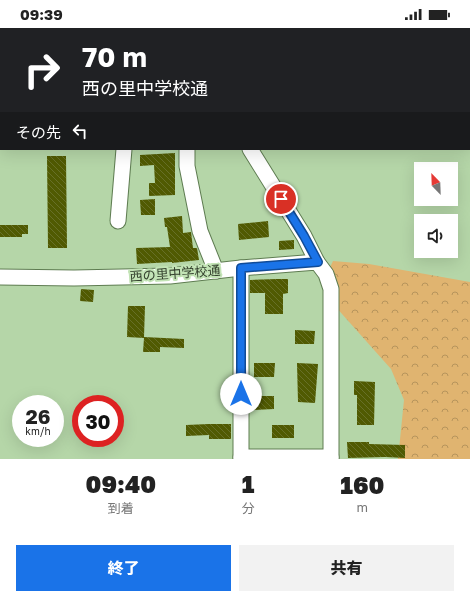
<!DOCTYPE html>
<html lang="ja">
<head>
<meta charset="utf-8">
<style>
  :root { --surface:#fff; --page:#f2f2f2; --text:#222; --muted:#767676; --accent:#1a73e8 }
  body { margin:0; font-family:"Golos Text","Noto Sans JP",sans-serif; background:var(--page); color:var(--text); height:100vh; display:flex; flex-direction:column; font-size:15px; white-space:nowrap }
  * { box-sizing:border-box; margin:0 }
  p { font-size:13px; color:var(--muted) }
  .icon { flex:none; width:22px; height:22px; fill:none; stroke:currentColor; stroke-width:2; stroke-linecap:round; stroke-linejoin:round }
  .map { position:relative; height:431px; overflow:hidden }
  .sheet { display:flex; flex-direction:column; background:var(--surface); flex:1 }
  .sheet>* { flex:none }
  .banner { position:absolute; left:0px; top:0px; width:470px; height:122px; box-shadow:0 4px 16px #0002; background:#202124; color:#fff; overflow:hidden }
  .needle { width:26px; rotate:337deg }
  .fabs { position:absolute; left:414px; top:134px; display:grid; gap:8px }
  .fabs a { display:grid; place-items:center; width:44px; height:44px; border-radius:0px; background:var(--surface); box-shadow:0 4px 16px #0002; font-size:20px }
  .speed { position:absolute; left:12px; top:367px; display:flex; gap:8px; font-size:20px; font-weight:700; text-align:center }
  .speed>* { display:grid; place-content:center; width:52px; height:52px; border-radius:50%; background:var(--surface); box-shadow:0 4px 16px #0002; line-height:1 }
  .speed small { font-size:10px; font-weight:400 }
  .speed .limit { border:6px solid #d22; background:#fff; color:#111 }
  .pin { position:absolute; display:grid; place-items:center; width:34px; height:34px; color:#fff; margin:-17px; border:2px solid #fff; border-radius:50%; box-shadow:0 1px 4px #0007 }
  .me { position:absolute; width:44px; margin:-22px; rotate:0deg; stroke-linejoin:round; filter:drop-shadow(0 0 3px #0008) }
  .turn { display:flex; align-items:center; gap:14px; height:84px; padding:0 16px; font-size:18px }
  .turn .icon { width:52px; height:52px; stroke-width:2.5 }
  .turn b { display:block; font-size:28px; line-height:34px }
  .then { display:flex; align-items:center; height:38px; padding:0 16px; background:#0003; gap:8px; font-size:15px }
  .eta { display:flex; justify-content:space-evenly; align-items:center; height:68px; text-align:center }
  .eta b { font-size:24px; font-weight:800; line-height:28px }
  .primary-button { display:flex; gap:8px; margin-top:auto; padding:8px 16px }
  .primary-button a { flex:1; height:46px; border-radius:0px; background:var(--accent); color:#fff; font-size:16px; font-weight:800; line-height:46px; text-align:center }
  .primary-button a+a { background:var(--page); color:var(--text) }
  .status { display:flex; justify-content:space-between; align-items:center; height:28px; padding:0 20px; background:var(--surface); direction:ltr }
  .status svg { height:11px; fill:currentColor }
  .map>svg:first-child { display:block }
  .forest { fill:url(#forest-crowns) }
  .building { fill:url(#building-back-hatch) }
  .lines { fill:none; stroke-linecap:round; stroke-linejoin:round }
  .minor-casing { stroke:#5e7c51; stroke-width:17 }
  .minor { stroke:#fff; stroke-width:15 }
  .route-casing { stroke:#114b97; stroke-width:10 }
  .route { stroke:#1a73e8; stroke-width:7 }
  .labels { text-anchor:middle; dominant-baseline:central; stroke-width:4; stroke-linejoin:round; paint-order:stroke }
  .street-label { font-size:13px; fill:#33402d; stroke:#c2e3b5 }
</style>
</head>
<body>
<div class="status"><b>09:39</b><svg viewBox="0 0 49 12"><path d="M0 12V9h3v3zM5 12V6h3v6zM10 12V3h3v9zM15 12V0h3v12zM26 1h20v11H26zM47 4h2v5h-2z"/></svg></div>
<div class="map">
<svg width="470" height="431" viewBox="0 0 470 431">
  <defs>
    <pattern id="forest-crowns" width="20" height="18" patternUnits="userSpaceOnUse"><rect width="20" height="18" fill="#e0b470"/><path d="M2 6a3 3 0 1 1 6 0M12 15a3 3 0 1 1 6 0" fill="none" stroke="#b6945c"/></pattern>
    <pattern id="building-back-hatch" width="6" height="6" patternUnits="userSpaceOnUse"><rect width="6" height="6" fill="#505a02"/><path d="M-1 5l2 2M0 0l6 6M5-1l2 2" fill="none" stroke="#677028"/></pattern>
  </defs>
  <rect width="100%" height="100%" fill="#b5d6a8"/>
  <!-- forest -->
  <polygon class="forest" points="333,233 369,236 470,254 470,431 398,431 404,372 391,341 326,268 324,252"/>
  <!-- building -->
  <g class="building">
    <polygon points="175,125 175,167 149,168 149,155 155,155 154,137 140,138 140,127"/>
    <polygon points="47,128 66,128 67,220 48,220"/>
    <polygon points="155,171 155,187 141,187 140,172"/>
    <polygon points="182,188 183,205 191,204 193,220 197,220 199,232 172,235 172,234 137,236 136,220 170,219 167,199 165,199 164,190"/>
    <polygon points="268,193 269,209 239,212 238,196"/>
    <polygon points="0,197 28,197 28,206 22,206 22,209 0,209"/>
    <polygon points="294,212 294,221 279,222 279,213"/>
    <polygon points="277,251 288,251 288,265 283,266 283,286 265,286 265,265 250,265 250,252"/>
    <polygon points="81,261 94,262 93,274 80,273"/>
    <polygon points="128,278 145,278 144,309 184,311 184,320 160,319 160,324 143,324 144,310 127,309"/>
    <polygon points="295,302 315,303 314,316 295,316"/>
    <polygon points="254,335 275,335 274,349 254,349"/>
    <polygon points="297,335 318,336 315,375 298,374"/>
    <polygon points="354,353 375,354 374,397 357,397 357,367 354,367"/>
    <polygon points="253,368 274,368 274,381 253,382"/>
    <polygon points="209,396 231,396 231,411 209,411 209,407 186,408 186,397"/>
    <rect x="272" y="397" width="22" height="13"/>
    <polygon points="347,414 369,414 369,416 405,417 405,430 385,429 348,430"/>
  </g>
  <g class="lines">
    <defs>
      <g id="minor">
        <polyline points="185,0 185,1"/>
        <polyline points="187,121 187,138 200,203 216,243"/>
        <polyline points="250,121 304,208 317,234"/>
        <polyline points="118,193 124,121"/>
        <polyline points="0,249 74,250 170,248 241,240 317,234 326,246 331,261 331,431"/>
        <polyline points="241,429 331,429"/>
        <polyline points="241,431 241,240"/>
      </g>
    </defs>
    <!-- minor casing -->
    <use href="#minor" class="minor-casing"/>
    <!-- minor -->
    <use href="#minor" class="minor"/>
  </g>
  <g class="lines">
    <defs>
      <polyline id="route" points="241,366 241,240 318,234 304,208 281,171"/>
    </defs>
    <!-- route casing -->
    <use href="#route" class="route-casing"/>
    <!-- route -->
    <use href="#route" class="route"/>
  </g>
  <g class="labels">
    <!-- street labels -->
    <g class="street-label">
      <text transform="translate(175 245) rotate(-4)">西の里中学校通</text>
    </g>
  </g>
</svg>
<div class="fabs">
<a><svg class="needle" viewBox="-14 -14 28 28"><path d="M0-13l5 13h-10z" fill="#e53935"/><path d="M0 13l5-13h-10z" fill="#767676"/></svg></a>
<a><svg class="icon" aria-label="sound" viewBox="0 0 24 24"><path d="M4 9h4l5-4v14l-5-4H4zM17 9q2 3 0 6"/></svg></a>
</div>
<div class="speed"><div>26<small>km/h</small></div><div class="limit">30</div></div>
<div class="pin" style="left:281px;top:171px;background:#d93025"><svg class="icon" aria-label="arrive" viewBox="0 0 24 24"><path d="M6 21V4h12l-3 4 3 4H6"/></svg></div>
<svg class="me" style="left:241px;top:366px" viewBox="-20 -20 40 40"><circle r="19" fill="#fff"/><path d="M0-13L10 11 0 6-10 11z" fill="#1a73e8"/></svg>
<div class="banner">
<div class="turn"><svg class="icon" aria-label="right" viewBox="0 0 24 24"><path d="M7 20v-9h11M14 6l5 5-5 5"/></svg><div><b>70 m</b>西の里中学校通</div></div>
<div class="then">その先<svg class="icon" aria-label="left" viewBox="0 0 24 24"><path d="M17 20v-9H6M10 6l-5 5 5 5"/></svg></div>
</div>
</div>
<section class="sheet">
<div class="eta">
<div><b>09:40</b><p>到着</p></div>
<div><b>1</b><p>分</p></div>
<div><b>160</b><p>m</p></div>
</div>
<div class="primary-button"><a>終了</a><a>共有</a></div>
</section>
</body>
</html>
